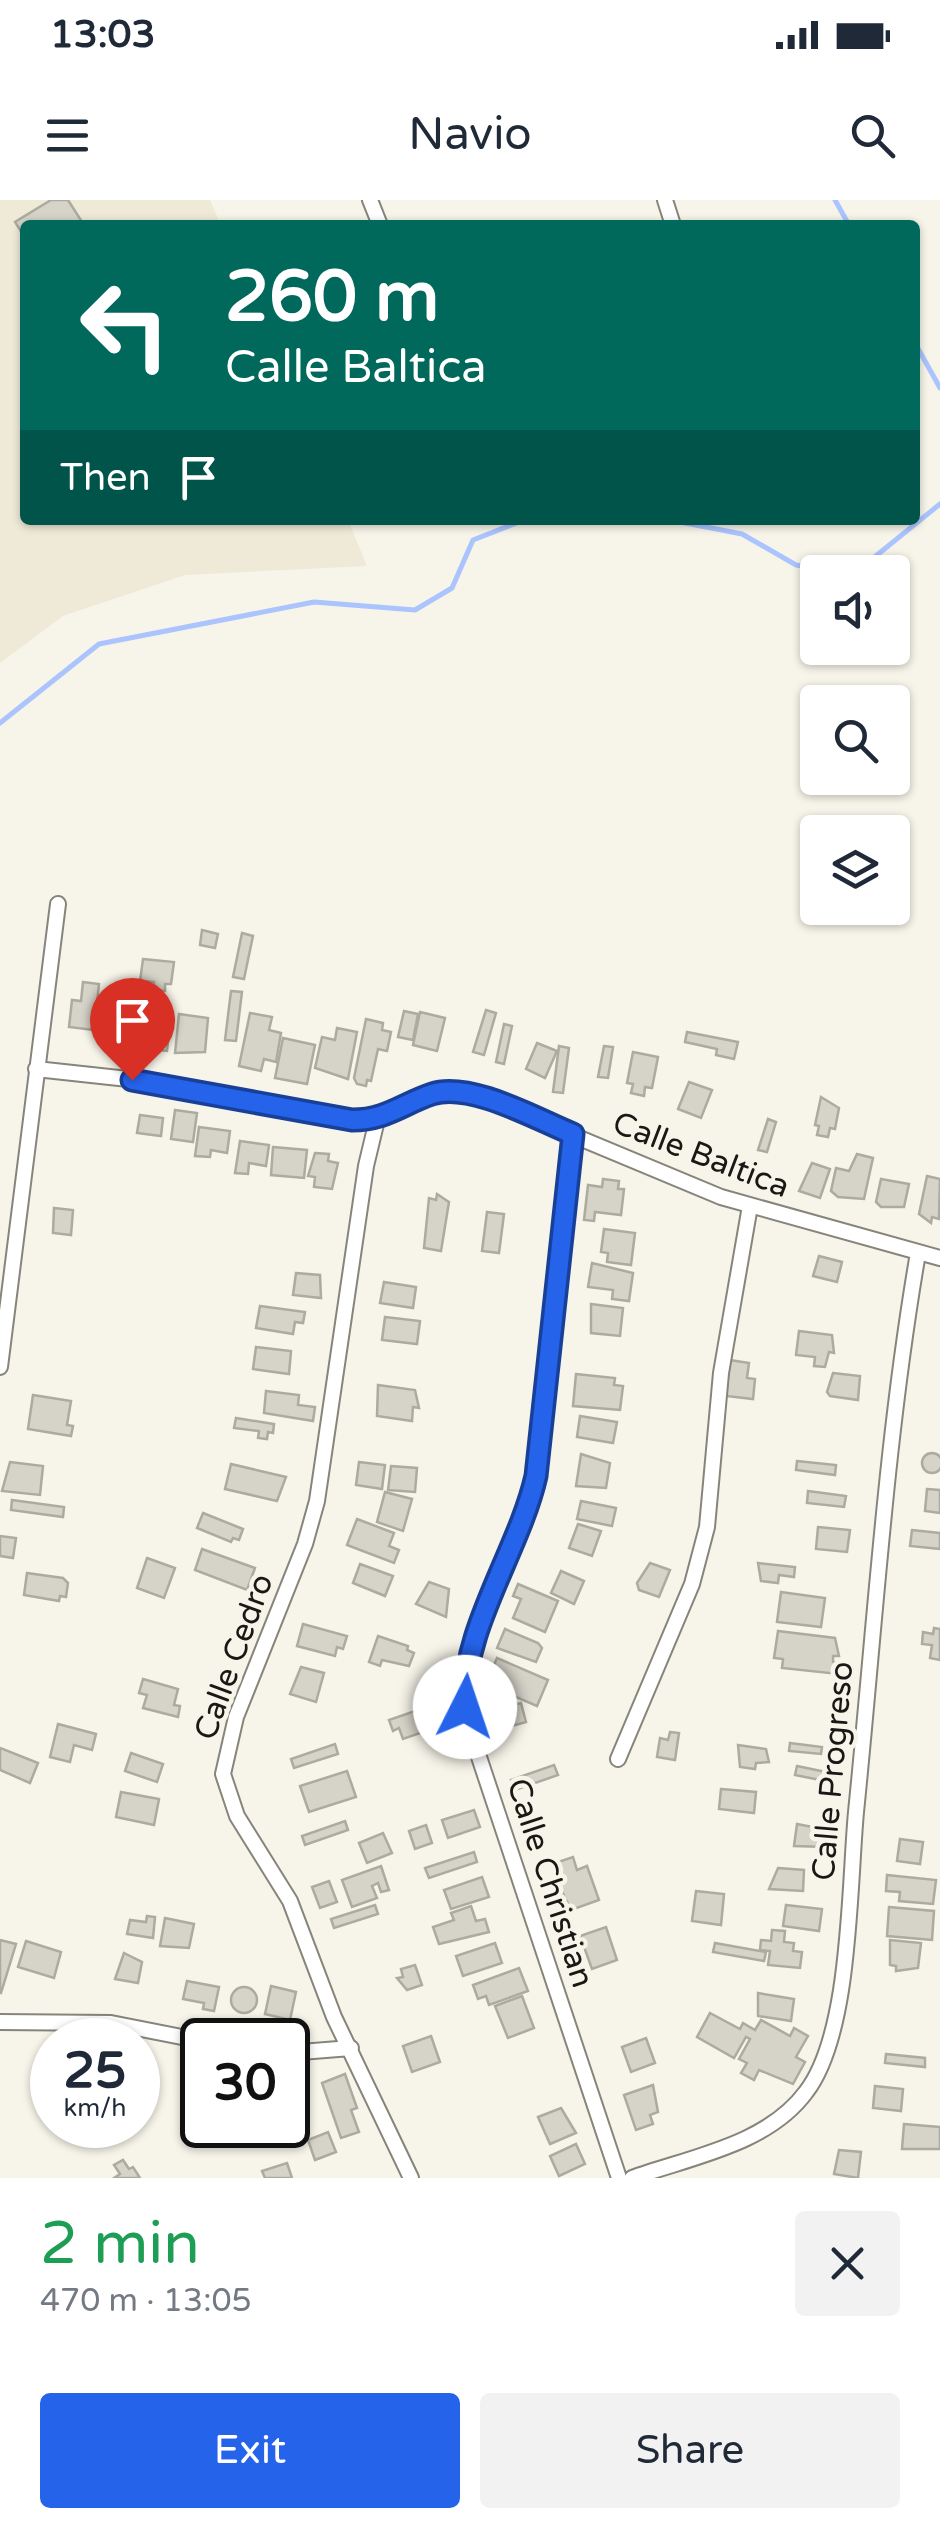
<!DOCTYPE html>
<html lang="en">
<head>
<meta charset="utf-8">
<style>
  :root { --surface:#fff; --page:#f2f2f3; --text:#1f2937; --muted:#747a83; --accent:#2563eb }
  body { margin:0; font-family:"Varela Round",sans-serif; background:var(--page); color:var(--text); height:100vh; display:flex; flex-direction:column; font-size:38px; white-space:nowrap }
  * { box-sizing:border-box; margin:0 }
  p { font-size:32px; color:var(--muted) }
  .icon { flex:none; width:55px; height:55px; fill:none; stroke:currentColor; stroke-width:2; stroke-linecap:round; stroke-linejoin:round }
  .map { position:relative; height:1978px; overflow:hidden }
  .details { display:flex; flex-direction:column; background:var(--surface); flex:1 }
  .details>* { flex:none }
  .top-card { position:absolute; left:20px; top:20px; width:900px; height:305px; border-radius:10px; box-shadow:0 2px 8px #0004; background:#00695c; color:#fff; overflow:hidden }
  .buttons { position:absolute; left:800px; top:355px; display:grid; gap:20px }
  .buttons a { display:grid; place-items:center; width:110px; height:110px; border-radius:10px; background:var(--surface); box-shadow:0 2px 8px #0004; font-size:50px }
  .speed { position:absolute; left:30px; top:1818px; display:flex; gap:20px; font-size:50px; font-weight:700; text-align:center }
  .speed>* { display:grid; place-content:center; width:130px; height:130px; border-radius:50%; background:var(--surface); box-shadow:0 2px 8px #0004; line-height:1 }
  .speed small { font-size:25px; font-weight:400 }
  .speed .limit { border:5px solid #111; border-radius:15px; background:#fff; color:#111 }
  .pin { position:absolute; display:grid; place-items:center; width:85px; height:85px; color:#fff; margin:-102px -42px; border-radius:50% 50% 50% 0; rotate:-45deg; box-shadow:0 0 10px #0007 }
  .pin .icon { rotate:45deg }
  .me { position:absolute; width:110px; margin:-55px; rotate:4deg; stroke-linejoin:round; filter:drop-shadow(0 0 8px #0008) }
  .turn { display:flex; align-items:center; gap:35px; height:210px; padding:0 40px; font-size:45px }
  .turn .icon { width:130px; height:130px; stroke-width:2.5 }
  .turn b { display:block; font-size:70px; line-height:85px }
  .then { display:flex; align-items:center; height:95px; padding:0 40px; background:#0003; gap:20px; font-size:38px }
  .round { display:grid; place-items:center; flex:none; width:105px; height:105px; border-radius:10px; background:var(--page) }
  .overview { display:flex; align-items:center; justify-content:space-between; height:170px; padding:0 40px }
  h1 { font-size:60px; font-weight:600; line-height:75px; color:#1e9e55 }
  .primary-button { display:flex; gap:20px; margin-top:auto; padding:20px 40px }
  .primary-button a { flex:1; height:115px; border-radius:10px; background:var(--accent); color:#fff; font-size:40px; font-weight:600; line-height:115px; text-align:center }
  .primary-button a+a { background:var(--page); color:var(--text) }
  .status { display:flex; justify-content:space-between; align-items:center; height:70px; padding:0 50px; background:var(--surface); direction:ltr }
  .status svg { height:28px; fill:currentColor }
  header { display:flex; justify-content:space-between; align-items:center; height:130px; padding:0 40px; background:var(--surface); font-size:45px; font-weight:600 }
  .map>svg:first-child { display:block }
  .built { fill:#efead8 }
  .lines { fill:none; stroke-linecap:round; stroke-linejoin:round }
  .stream { stroke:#abc4fe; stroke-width:5 }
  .building { fill:#d6d4c9; stroke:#adaaa0; stroke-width:2.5 }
  .minor-casing { stroke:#87847b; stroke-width:18 }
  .minor { stroke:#fff; stroke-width:14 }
  .route-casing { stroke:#184099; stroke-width:25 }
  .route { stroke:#2563eb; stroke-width:18 }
  .labels { text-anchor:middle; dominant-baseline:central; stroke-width:9; stroke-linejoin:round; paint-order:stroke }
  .street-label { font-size:32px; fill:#191815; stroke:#f7f4e9 }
</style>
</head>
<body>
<div class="status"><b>13:03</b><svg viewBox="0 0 49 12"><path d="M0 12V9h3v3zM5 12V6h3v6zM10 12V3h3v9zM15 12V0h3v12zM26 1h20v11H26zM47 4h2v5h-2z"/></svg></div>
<header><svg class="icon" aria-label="menu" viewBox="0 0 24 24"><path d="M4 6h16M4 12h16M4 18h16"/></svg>Navio<svg class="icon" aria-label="search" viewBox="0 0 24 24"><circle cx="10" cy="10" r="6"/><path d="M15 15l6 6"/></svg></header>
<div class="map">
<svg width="940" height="1978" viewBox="0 0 940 1978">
  <rect width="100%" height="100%" fill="#f7f4e9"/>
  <!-- built -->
  <polygon class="built" points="0,0 210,0 221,25 25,25 25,320 348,320 367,366 185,375 63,416 0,463"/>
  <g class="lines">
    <!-- stream -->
    <g class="stream">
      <polyline points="835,0 849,25"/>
      <polyline points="915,143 940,188"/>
      <polyline points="670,320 742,334 796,365 843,372"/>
      <polyline points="856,372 940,304"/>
      <polyline points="0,523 99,444 314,402 415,410 452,388 473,340 524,320"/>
    </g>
  </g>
  <!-- building -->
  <g class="building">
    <polygon points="51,0 68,0 84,25 25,25 25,38 15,22"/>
    <polygon points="202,730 218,734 215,748 200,745"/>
    <polygon points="242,733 253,736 244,779 233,777"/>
    <polygon points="143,759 174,762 171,784 165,784 165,791 153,790 154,782 140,781"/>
    <polygon points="83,782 99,784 94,830 69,827 72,800 81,801"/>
    <polygon points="231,791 242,792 236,841 225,840"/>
    <polygon points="110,810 132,817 130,840 99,836 101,813"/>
    <polygon points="486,810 496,813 484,855 473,852"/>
    <polygon points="404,811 418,814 413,840 398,837"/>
    <polygon points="420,812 445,818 437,851 413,845"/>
    <polygon points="250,813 272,817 269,830 281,833 276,862 264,859 261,871 239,866"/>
    <polygon points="179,814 208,818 205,852 175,853"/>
    <polygon points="366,819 383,823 382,830 391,832 387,851 378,849 371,881 367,880 366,886 357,884 354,878"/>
    <polygon points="504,824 512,826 504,864 496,862"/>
    <polygon points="337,828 357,832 348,879 315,868 322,837 335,840"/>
    <polygon points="150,830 169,832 167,851 148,849"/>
    <polygon points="687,832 738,842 734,859 716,855 717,849 685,842"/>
    <polygon points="283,838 315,845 307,884 275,878"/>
    <polygon points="537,843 557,851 545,878 526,869"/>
    <polygon points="559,846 569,848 563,893 553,892"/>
    <polygon points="604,846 613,847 608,878 598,877"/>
    <polygon points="633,852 658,857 652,888 645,887 644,896 631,893 633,884 627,883"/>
    <polygon points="689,882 712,890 701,918 678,909"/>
    <polygon points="821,897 839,908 835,929 830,928 828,937 817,935 819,926 815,925"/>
    <polygon points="175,910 197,913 193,942 171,939"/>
    <polygon points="140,915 163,918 161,936 137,933"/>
    <polygon points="768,919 776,922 767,952 758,950"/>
    <polygon points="199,927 230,931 227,953 211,950 210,957 195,956"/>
    <polygon points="240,941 269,945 266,966 249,963 248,974 235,973"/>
    <polygon points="273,947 307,950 304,978 271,975"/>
    <polygon points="315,953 329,954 328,961 338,963 332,989 314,987 315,977 308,976"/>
    <polygon points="857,954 873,958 864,999 838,997 831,991 836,968 849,971"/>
    <polygon points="812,963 830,969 820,998 799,991"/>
    <polygon points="927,976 940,979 939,1019 932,1017 931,1023 919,1014"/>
    <polygon points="603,979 619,981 618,989 624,989 621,1015 595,1012 594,1021 584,1020 588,985 602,987"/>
    <polygon points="881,979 909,984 904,1007 881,1007 876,1002"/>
    <polygon points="437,994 449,1002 441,1051 424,1048 429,998 436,1000"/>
    <polygon points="54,1008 73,1010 71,1035 53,1033"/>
    <polygon points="487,1012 504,1014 499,1053 482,1051"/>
    <polygon points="604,1029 635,1033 631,1065 607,1062 608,1053 601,1052"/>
    <polygon points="819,1056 842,1062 837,1082 813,1076"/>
    <polygon points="592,1063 633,1073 629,1101 612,1099 613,1090 588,1087"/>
    <polygon points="296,1073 320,1075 321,1098 293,1095"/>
    <polygon points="384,1082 416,1087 413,1108 380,1103"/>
    <polygon points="591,1104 623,1108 620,1136 591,1133"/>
    <polygon points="260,1106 305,1112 303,1123 295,1122 293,1134 256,1128"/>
    <polygon points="385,1117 420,1121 417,1144 382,1140"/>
    <polygon points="799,1131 832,1135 834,1153 829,1152 825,1167 814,1166 815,1157 796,1155"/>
    <polygon points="256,1147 291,1151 289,1174 253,1169"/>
    <polygon points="730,1160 749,1163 747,1178 755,1179 753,1199 726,1196"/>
    <polygon points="833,1173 860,1176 858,1200 830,1196 827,1192"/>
    <polygon points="576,1174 615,1178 614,1185 623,1186 620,1210 573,1206"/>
    <polygon points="378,1185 415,1190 419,1208 413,1207 412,1221 377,1216"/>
    <polygon points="266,1191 299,1195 298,1205 315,1207 313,1221 264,1213"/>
    <polygon points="33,1195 71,1201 67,1225 73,1226 71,1236 28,1229"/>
    <polygon points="580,1216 617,1222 613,1243 577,1237"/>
    <polygon points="236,1218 274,1224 273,1233 268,1232 267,1239 258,1238 259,1231 234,1228"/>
    <circle cx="932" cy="1263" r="10"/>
    <polygon points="581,1254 610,1263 606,1288 576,1286"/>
    <polygon points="797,1261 836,1265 835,1275 796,1270"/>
    <polygon points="10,1262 43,1266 40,1295 2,1291"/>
    <polygon points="359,1262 385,1265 382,1289 356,1285"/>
    <polygon points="231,1264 286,1277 277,1301 225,1289"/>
    <polygon points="391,1266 417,1268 415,1292 388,1290"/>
    <polygon points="927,1289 940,1290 940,1313 925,1311"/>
    <polygon points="808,1291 846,1296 844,1307 807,1303"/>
    <polygon points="385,1292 412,1299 403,1331 377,1322"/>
    <polygon points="12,1300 64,1307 63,1317 11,1310"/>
    <polygon points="581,1301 616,1308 612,1326 577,1319"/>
    <polygon points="203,1313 243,1329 239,1340 233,1338 231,1342 197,1328"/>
    <polygon points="357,1319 394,1333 389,1346 399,1350 394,1363 347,1345"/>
    <polygon points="578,1324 601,1331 592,1356 569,1348"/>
    <polygon points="818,1327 850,1330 847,1352 816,1349"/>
    <polygon points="912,1330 940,1333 940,1349 910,1346"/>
    <polygon points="0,1336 16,1338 13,1358 0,1356"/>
    <polygon points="202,1349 255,1368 247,1390 195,1370"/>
    <polygon points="147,1358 175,1368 164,1398 137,1388"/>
    <polygon points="650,1363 670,1370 659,1397 639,1390 637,1383"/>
    <polygon points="758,1363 795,1367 794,1377 779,1375 778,1383 761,1381"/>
    <polygon points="360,1364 393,1376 385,1396 353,1383"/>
    <polygon points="561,1371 584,1381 574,1404 551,1393"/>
    <polygon points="27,1373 63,1378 68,1383 66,1397 60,1396 59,1401 24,1395"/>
    <polygon points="429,1382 449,1389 446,1417 416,1404"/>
    <polygon points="518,1384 558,1401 545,1432 513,1418 521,1399 513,1396"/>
    <polygon points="781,1392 825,1398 821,1427 777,1422"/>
    <polygon points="303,1424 347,1436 343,1449 337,1447 335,1456 297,1446"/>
    <polygon points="934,1428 940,1429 940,1460 930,1458 932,1445 922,1444 923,1432 933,1434"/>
    <polygon points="505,1429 538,1443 542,1448 536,1462 497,1448"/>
    <polygon points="778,1431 835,1438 839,1456 833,1456 833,1462 840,1463 838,1474 782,1468 783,1459 774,1458"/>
    <polygon points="378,1436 408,1446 407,1450 414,1453 409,1466 382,1460 380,1466 369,1462"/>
    <polygon points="497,1458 548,1480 537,1506 486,1484"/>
    <polygon points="301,1467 324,1473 316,1502 290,1494"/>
    <polygon points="143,1479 178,1489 174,1505 180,1506 178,1517 143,1508 147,1495 139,1493"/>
    <polygon points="521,1503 526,1522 497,1530 492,1510"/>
    <polygon points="429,1506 432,1517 423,1520 426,1531 403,1539 399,1528 393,1531 389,1520"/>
    <polygon points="58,1524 96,1534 92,1550 74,1545 70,1562 50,1557"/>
    <polygon points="670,1532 679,1533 675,1560 657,1557 660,1538 668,1540"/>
    <polygon points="790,1543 822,1547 821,1554 789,1551"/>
    <polygon points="335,1544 338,1554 294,1568 291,1559"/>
    <polygon points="738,1545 766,1549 769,1562 756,1563 755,1569 740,1567"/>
    <polygon points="0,1548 38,1563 30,1583 0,1570"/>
    <polygon points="131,1553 163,1564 157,1582 125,1571"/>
    <polygon points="554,1565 558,1575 515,1590 511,1580"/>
    <polygon points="797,1566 826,1572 825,1581 795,1575"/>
    <polygon points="347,1571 356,1597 309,1612 300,1586"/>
    <polygon points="721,1589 756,1592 754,1613 719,1609"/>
    <polygon points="121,1592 159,1599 154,1625 116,1617"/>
    <polygon points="474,1610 480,1627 448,1638 442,1620"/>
    <polygon points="345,1621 348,1630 305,1645 302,1636"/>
    <polygon points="797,1624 828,1630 826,1647 794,1646"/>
    <polygon points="426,1625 432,1643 415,1649 409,1631"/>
    <polygon points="383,1633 392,1653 367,1663 359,1643"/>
    <polygon points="900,1639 923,1642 920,1664 897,1661"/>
    <polygon points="474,1652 477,1662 429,1678 425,1668"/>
    <polygon points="573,1657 577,1670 587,1666 599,1700 571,1710 555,1677 562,1675 558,1662"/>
    <polygon points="381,1666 389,1690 381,1692 378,1683 372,1686 377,1698 352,1707 342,1680"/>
    <polygon points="778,1668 804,1670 803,1691 769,1689"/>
    <polygon points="887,1675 936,1680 933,1704 899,1701 900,1692 886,1691"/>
    <polygon points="482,1677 489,1697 451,1709 444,1690"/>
    <polygon points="329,1681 337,1702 320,1708 312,1687"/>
    <polygon points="696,1691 724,1694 721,1725 692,1721"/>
    <polygon points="375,1705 378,1714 334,1728 331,1719"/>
    <polygon points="786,1705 822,1709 819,1731 783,1726"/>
    <polygon points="471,1706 476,1721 485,1719 489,1732 439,1744 433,1727 454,1720 451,1713"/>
    <polygon points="889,1707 934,1711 932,1740 887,1736"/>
    <polygon points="147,1716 155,1717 153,1738 127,1734 130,1720 146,1722"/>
    <polygon points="165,1718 194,1724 189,1748 160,1746"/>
    <polygon points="606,1727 617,1760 592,1769 580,1736"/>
    <polygon points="772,1730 785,1731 784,1742 794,1743 793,1751 802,1752 800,1768 768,1765 770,1751 760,1750 761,1740 771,1741"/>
    <polygon points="0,1740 16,1744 1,1793 0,1793"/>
    <polygon points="890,1740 921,1743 918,1768 896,1771 896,1766 890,1765"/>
    <polygon points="26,1741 61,1752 54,1778 18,1767"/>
    <polygon points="495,1743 502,1763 463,1776 456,1756"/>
    <polygon points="715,1743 766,1752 764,1761 713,1752"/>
    <polygon points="124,1753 142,1762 138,1783 115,1779"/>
    <polygon points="415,1765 422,1785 407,1790 397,1778 403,1777 401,1769"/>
    <polygon points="519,1768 528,1791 489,1805 486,1796 478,1799 473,1785"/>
    <polygon points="187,1781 219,1787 214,1811 203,1809 204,1803 183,1799"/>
    <polygon points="271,1786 296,1792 290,1820 265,1814"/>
    <circle cx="244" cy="1800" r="13"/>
    <polygon points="758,1793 794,1799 791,1821 758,1816"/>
    <polygon points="522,1796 534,1828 508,1838 495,1806"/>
    <polygon points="710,1813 740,1829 743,1823 755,1830 761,1820 790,1836 794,1828 808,1836 796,1857 805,1862 793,1884 759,1870 754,1880 741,1873 747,1863 739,1859 750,1839 746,1837 734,1858 697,1837"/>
    <polygon points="431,1836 440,1862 412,1872 403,1846"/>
    <polygon points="646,1838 655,1863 631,1872 622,1847"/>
    <polygon points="886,1854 925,1858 925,1867 885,1863"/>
    <polygon points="345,1874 357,1908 351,1910 359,1932 341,1938 322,1883"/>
    <polygon points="653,1885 658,1912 650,1915 653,1924 636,1930 624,1895"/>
    <polygon points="875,1886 903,1889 901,1911 873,1908"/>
    <polygon points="561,1908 576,1933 550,1944 538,1917"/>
    <polygon points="904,1924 940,1927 940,1949 902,1949"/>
    <polygon points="328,1932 336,1952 315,1960 308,1940"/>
    <polygon points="576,1944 585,1964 559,1976 550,1956"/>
    <polygon points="839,1950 861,1952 858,1978 834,1974"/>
    <polygon points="123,1960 129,1969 133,1967 140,1978 114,1978 120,1974 114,1965"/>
    <polygon points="287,1963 292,1978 265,1978 262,1971"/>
  </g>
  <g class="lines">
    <defs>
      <g id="minor">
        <polyline points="370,0 380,25"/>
        <polyline points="665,0 673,25"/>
        <polyline points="36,869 165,883 353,919 377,920 437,893 481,897 721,997 940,1058"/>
        <polyline points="377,920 366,966 317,1301 305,1344 236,1517 223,1574 237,1616 290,1701 334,1817 411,1978"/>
        <polyline points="573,934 536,1276 522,1328 468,1458 465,1507 478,1554 619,1978"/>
        <polyline points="0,1167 58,704"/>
        <polyline points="618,1559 692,1384 707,1327 721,1173 750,1006"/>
        <polyline points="0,1822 111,1823 202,1841"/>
        <polyline points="288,1853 351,1848"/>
        <path d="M632,1978C690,1957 767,1945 806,1892C851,1834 849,1687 856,1612C875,1425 886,1238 918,1053"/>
      </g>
    </defs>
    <!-- minor casing -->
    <use href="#minor" class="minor-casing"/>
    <!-- minor -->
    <use href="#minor" class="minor"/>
  </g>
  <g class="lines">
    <defs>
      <path id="route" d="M132,880L352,920C386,920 402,904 432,894C470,881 538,920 573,934L536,1276C519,1351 461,1430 465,1507"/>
    </defs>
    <!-- route casing -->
    <use href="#route" class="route-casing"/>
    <!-- route -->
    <use href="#route" class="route"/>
  </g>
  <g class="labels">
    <!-- street labels -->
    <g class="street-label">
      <text transform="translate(701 955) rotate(21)">Calle Baltica</text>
      <text transform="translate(234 1457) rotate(-70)">Calle Cedro</text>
      <text transform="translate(833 1571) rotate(-85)">Calle Progreso</text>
      <text transform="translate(550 1683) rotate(72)">Calle Christian</text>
    </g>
  </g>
</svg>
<div class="buttons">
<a><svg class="icon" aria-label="sound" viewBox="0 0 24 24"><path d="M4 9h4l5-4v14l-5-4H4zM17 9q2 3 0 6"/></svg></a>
<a><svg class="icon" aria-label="search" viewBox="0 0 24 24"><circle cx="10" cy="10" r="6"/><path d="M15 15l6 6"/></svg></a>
<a><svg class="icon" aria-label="layers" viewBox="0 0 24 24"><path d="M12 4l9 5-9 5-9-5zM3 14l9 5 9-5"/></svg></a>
</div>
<div class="speed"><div>25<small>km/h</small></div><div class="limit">30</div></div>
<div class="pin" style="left:132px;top:880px;background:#d93025"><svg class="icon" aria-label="arrive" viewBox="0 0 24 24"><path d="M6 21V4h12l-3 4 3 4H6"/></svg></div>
<svg class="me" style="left:465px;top:1507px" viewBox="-20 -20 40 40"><circle r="19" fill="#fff"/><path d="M0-13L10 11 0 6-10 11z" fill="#2563eb"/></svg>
<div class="top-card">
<div class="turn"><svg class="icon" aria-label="left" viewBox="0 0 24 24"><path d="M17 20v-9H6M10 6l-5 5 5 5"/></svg><div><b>260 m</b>Calle Baltica</div></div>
<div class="then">Then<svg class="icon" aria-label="arrive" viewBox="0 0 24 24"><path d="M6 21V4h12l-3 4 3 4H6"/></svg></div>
</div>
</div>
<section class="details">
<div class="overview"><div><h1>2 min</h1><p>470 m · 13:05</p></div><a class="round"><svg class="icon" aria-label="close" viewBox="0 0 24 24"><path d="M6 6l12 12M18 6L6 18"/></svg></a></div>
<div class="primary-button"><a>Exit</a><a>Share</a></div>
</section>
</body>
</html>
